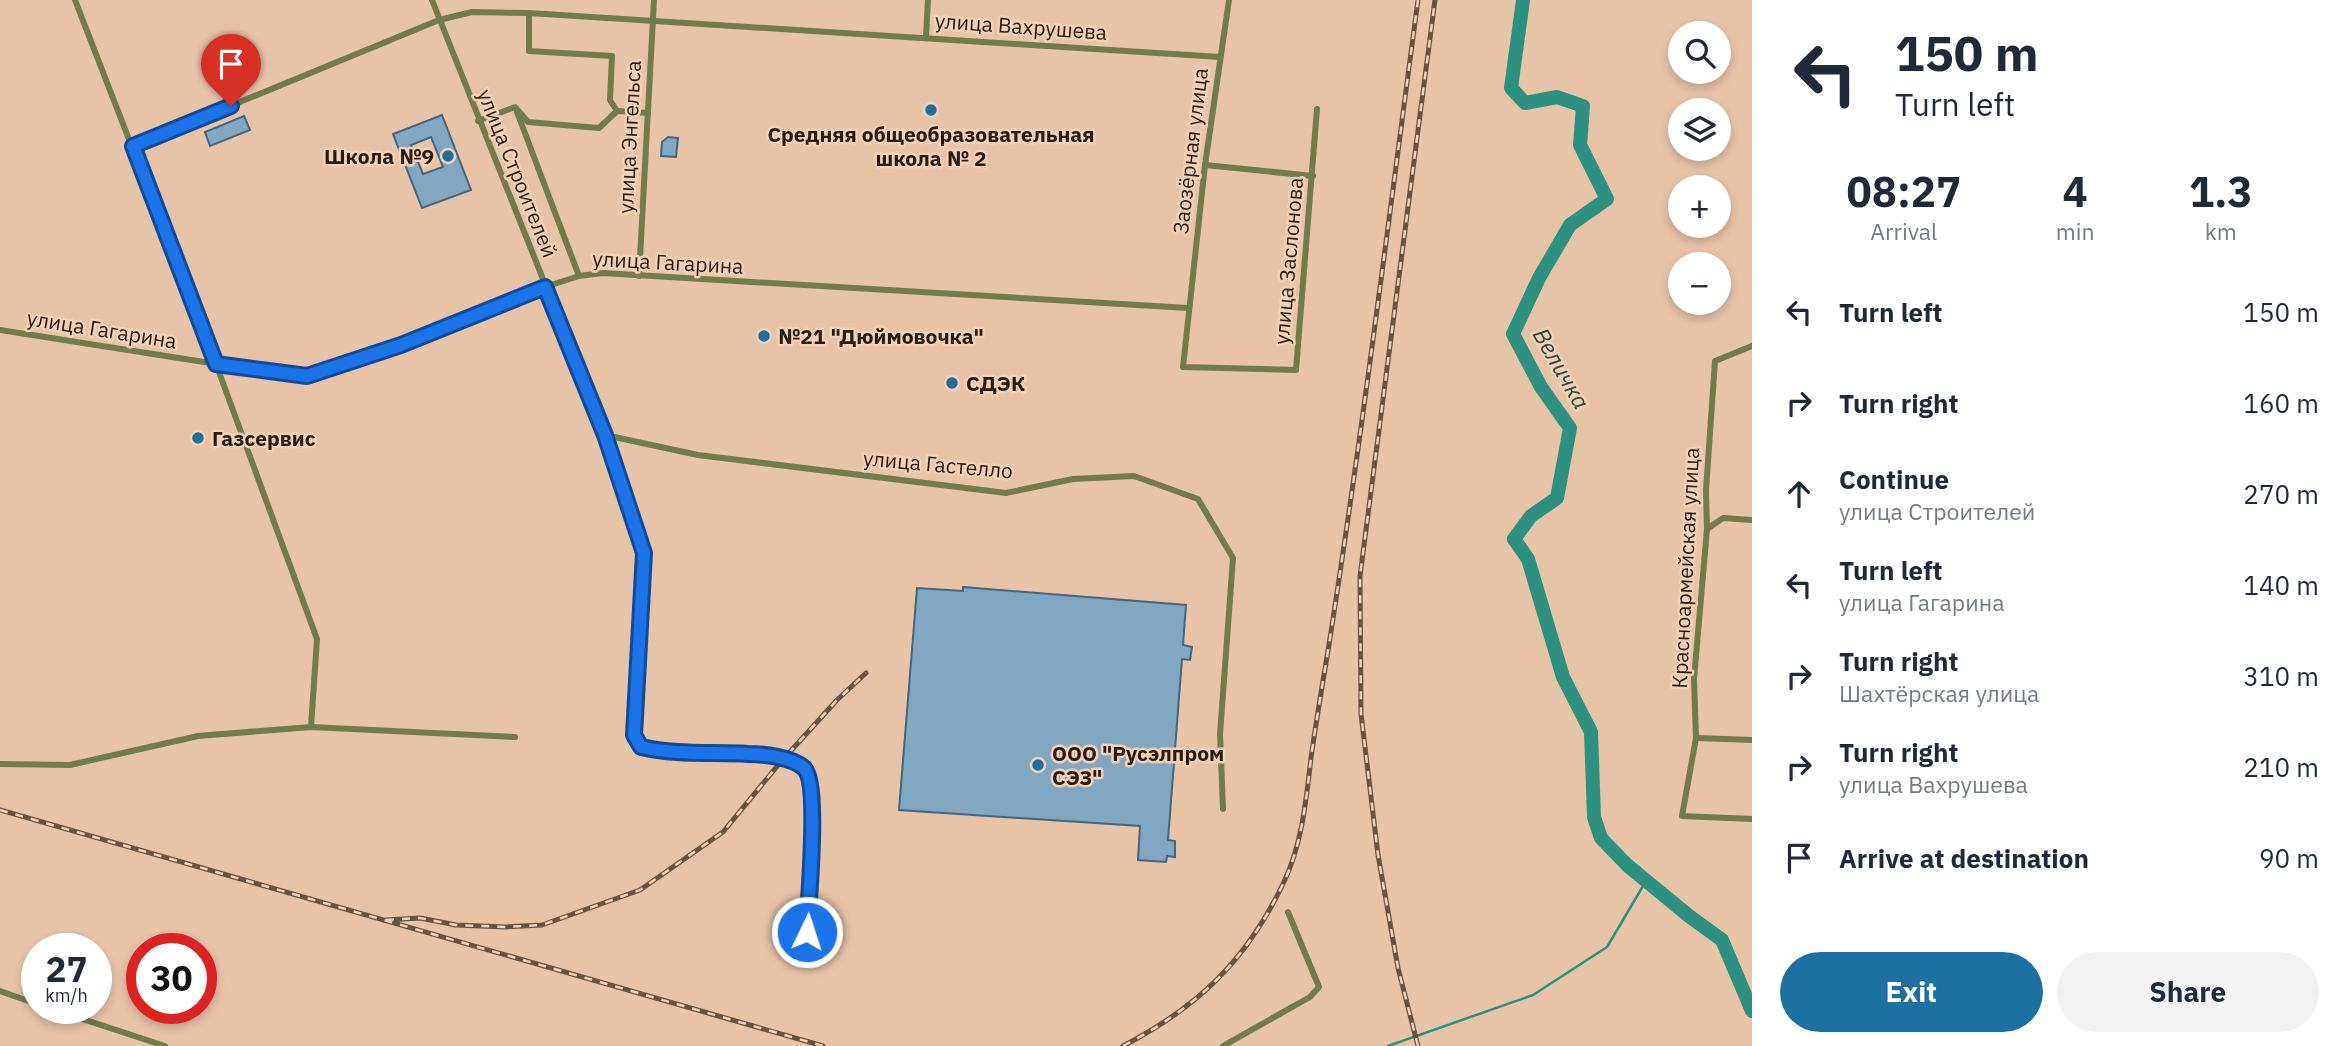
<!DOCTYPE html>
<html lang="en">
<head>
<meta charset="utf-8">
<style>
  :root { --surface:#fff; --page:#f2f2f3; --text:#1f2937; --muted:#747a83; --accent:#1d71a2 }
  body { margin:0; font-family:"IBM Plex Sans",sans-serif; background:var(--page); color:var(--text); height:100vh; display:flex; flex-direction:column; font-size:26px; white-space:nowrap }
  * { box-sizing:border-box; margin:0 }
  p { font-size:23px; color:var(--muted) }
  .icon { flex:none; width:38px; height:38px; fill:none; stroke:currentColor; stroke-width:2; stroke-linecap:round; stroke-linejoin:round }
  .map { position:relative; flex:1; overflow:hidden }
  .details { display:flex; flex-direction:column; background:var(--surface); width:595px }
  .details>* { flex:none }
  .banner { background:#fff; color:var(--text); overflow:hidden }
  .buttons { position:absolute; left:1668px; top:21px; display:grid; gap:14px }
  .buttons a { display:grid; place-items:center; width:63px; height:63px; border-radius:50%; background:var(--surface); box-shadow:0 4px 10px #0003; font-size:35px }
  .speed { position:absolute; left:21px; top:933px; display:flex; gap:14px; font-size:35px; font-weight:700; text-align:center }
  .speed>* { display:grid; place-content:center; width:91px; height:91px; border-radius:50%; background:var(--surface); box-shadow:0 4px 10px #0003; line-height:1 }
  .speed small { font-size:18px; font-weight:400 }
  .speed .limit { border:10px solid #d22; background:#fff; color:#111 }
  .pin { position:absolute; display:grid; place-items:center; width:60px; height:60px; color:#fff; margin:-72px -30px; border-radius:50% 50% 50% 0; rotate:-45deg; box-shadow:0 0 7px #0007 }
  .pin .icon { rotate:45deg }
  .me { position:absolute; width:77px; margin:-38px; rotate:4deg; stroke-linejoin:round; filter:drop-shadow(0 0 5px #0008) }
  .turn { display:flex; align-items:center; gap:24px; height:147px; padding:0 28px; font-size:32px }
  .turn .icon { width:91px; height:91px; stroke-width:2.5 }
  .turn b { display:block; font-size:49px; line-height:60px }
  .eta { display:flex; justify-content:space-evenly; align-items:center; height:119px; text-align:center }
  .eta b { font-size:42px; font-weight:800; line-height:49px }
  .primary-button { display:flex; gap:14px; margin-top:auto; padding:14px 28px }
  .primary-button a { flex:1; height:80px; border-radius:42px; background:var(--accent); color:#fff; font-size:28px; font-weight:800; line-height:80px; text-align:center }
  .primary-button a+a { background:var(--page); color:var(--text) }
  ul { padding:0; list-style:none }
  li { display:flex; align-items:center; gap:21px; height:91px; padding:0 28px }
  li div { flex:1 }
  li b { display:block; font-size:26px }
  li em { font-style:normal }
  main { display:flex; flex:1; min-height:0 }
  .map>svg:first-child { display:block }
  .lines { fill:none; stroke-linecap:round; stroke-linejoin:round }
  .stream { stroke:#2d9180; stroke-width:2.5 }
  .river { stroke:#2d9180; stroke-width:14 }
  .building { fill:#82a7c1; stroke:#44677f; stroke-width:2; fill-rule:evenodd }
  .minor { stroke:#707c4c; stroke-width:6 }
  .rail-casing { stroke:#675342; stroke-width:5 }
  .rail { stroke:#f4d0b4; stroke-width:2.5; stroke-dasharray:8; stroke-linecap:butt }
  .route-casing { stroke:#114b97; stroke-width:18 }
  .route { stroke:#1a73e8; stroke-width:12 }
  .poi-dot { fill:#1d71a2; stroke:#f4d0b4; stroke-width:2.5 }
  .labels { text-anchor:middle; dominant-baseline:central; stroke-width:5; stroke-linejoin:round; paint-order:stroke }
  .street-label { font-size:21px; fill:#271a0f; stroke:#f4d0b4 }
  .poi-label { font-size:21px; font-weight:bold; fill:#271a0f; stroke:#f4d0b4; text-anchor:start }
  .water-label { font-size:23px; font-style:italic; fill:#294741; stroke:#f4d0b4 }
</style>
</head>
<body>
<main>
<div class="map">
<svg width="1752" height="1046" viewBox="0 0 1752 1046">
  <rect width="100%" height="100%" fill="#e7c3a8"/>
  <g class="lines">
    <!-- stream -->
    <polyline class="stream" points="1388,1046 1533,995 1607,947 1646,881"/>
    <!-- river -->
    <polyline class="river" points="1523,0 1511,88 1525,103 1557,97 1583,106 1580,145 1607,199 1570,225 1539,278 1513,334 1541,387 1570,428 1557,498 1531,516 1514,539 1528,559 1563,677 1591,732 1594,817 1601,838 1627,865 1689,916 1722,940 1752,1011"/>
  </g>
  <!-- building -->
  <g class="building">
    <path d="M442,115L471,190L422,208L393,134ZM431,137L443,167L423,174L411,145Z"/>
    <polygon points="244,116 250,130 210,146 205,132"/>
    <polygon points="668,137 678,138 676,157 661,156 662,142"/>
    <polygon points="963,587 1186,605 1183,645 1192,647 1190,660 1182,659 1168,840 1175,841 1175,857 1167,856 1166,862 1138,860 1140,826 899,810 917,588 963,591"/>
  </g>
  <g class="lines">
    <!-- minor -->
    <g class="minor">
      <polyline points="75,0 216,364 317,639 311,727"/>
      <path d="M432,0L605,435L644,553L634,735L641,747C677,756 715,750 752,754C768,755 798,758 807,771C820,792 807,926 805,957"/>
      <polyline points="1229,0 1205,165 1183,367 1296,370 1317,109"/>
      <polyline points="529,13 529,51 612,56 610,100 617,111"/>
      <polyline points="926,37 928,0"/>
      <polyline points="517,112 579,276"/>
      <polyline points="478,121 515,107 528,122 599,128 617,111 648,113"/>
      <polyline points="133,146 439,20 472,12 529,13 1220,57"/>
      <polyline points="1205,165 1313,176"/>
      <polyline points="639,276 654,0"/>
      <polyline points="0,330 204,362 307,376 401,345 545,287 579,276 603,273 1188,308"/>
      <polyline points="1752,346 1715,361 1706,490 1707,529 1694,679 1696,738 1682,816 1752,819"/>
      <polyline points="605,435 698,455 1006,493 1073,479 1134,476 1198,499 1233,558 1220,734 1223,809"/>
      <polyline points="1707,529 1723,518 1752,520"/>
      <polyline points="1696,738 1752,740"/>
      <polyline points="0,764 70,765 198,736 311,727 515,737"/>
      <polyline points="0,991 37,1004"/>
      <polyline points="49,1008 165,1046"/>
      <polyline points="1223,1046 1310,997 1319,987 1288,912"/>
    </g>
    <defs>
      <g id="rail">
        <polyline points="0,810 823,1046"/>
        <polyline points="386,920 420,918 456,925 505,927 542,925 640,890 723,832 779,764 837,700 866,673"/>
        <path d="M1123,1046C1198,1007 1246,961 1283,884C1302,845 1306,801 1311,758C1316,722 1322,687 1328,651C1362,435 1389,217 1418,0"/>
        <polyline points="1418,1046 1398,968 1378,855 1361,714 1360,576 1435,0"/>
      </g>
    </defs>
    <!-- rail casing -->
    <use href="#rail" class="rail-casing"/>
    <!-- rail -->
    <use href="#rail" class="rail"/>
  </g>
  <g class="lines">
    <defs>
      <path id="route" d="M231,106L133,146L216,364L307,376L401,345L545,287L605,435L644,553L634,735L641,747C675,755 712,752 748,754C763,754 792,757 804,768C820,783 808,906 807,932"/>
    </defs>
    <!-- route casing -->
    <use href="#route" class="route-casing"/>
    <!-- route -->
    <use href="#route" class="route"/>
  </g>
  <!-- markers -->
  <g class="poi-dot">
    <circle cx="931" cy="110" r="7"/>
    <circle cx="448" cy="156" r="7"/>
    <circle cx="764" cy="336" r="7"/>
    <circle cx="952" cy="383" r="7"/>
    <circle cx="198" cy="438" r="7"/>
    <circle cx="1038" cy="765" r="7"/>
  </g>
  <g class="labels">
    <!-- street labels -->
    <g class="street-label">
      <text transform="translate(1021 26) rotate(4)">улица Вахрушева</text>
      <text transform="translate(629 137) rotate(-87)">улица Энгельса</text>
      <text transform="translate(1190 151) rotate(-83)">Заозёрная улица</text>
      <text transform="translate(518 173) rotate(68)">улица Строителей</text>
      <text transform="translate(1288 261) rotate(-85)">улица Заслонова</text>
      <text transform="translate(668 262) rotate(3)">улица Гагарина</text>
      <text transform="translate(102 329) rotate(9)">улица Гагарина</text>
      <text transform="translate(938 464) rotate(5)">улица Гастелло</text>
      <text transform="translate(1685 568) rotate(-87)">Красноармейская улица</text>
    </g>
    <!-- poi labels -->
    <g class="poi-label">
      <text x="931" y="134" text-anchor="middle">Средняя общеобразовательная<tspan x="931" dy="24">школа № 2</tspan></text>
      <text x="434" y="156" text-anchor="end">Школа №9</text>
      <text x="778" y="336">№21 "Дюймовочка"</text>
      <text x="966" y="383">СДЭК</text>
      <text x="212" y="438">Газсервис</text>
      <text x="1052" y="753">ООО "Русэлпром<tspan x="1052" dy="24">СЭЗ"</tspan></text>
    </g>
    <!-- water labels -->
    <g class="water-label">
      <text transform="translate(1562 368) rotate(60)">Величка</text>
    </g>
  </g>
</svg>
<div class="buttons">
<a><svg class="icon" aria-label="search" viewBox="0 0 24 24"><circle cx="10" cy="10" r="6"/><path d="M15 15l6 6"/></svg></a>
<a><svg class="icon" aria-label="layers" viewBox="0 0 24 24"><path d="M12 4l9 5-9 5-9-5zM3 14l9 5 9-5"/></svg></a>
<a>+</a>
<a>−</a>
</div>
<div class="speed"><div>27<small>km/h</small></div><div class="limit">30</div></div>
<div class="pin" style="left:231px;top:106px;background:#d93025"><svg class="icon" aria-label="arrive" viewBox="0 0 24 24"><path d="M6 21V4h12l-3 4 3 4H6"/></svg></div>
<svg class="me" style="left:807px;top:932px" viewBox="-20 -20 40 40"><circle r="17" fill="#1a73e8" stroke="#fff" stroke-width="3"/><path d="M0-11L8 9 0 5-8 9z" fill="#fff"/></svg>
</div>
<section class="details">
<div class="banner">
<div class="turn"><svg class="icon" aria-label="left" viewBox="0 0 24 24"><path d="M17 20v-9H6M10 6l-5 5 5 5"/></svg><div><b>150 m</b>Turn left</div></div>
</div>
<div class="eta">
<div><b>08:27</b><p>Arrival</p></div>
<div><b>4</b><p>min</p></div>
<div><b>1.3</b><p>km</p></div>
</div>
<ul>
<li><svg class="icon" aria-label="left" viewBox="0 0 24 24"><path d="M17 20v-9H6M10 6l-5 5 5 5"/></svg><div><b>Turn left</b></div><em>150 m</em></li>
<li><svg class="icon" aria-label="right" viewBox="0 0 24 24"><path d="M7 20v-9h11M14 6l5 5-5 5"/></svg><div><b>Turn right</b></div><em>160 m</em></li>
<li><svg class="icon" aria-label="ahead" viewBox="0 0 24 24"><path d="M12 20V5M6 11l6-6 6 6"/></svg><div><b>Continue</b><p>улица Строителей</p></div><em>270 m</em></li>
<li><svg class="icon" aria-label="left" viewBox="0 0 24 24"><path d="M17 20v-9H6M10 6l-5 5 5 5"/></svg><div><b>Turn left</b><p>улица Гагарина</p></div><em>140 m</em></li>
<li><svg class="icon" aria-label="right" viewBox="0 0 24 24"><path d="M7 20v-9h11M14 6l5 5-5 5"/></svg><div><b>Turn right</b><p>Шахтёрская улица</p></div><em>310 m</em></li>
<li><svg class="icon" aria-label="right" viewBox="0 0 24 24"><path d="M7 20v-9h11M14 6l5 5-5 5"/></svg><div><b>Turn right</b><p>улица Вахрушева</p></div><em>210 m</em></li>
<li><svg class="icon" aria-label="arrive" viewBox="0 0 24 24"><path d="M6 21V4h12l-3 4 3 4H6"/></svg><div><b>Arrive at destination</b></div><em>90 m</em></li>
</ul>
<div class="primary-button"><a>Exit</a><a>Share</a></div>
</section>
</main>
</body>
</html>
